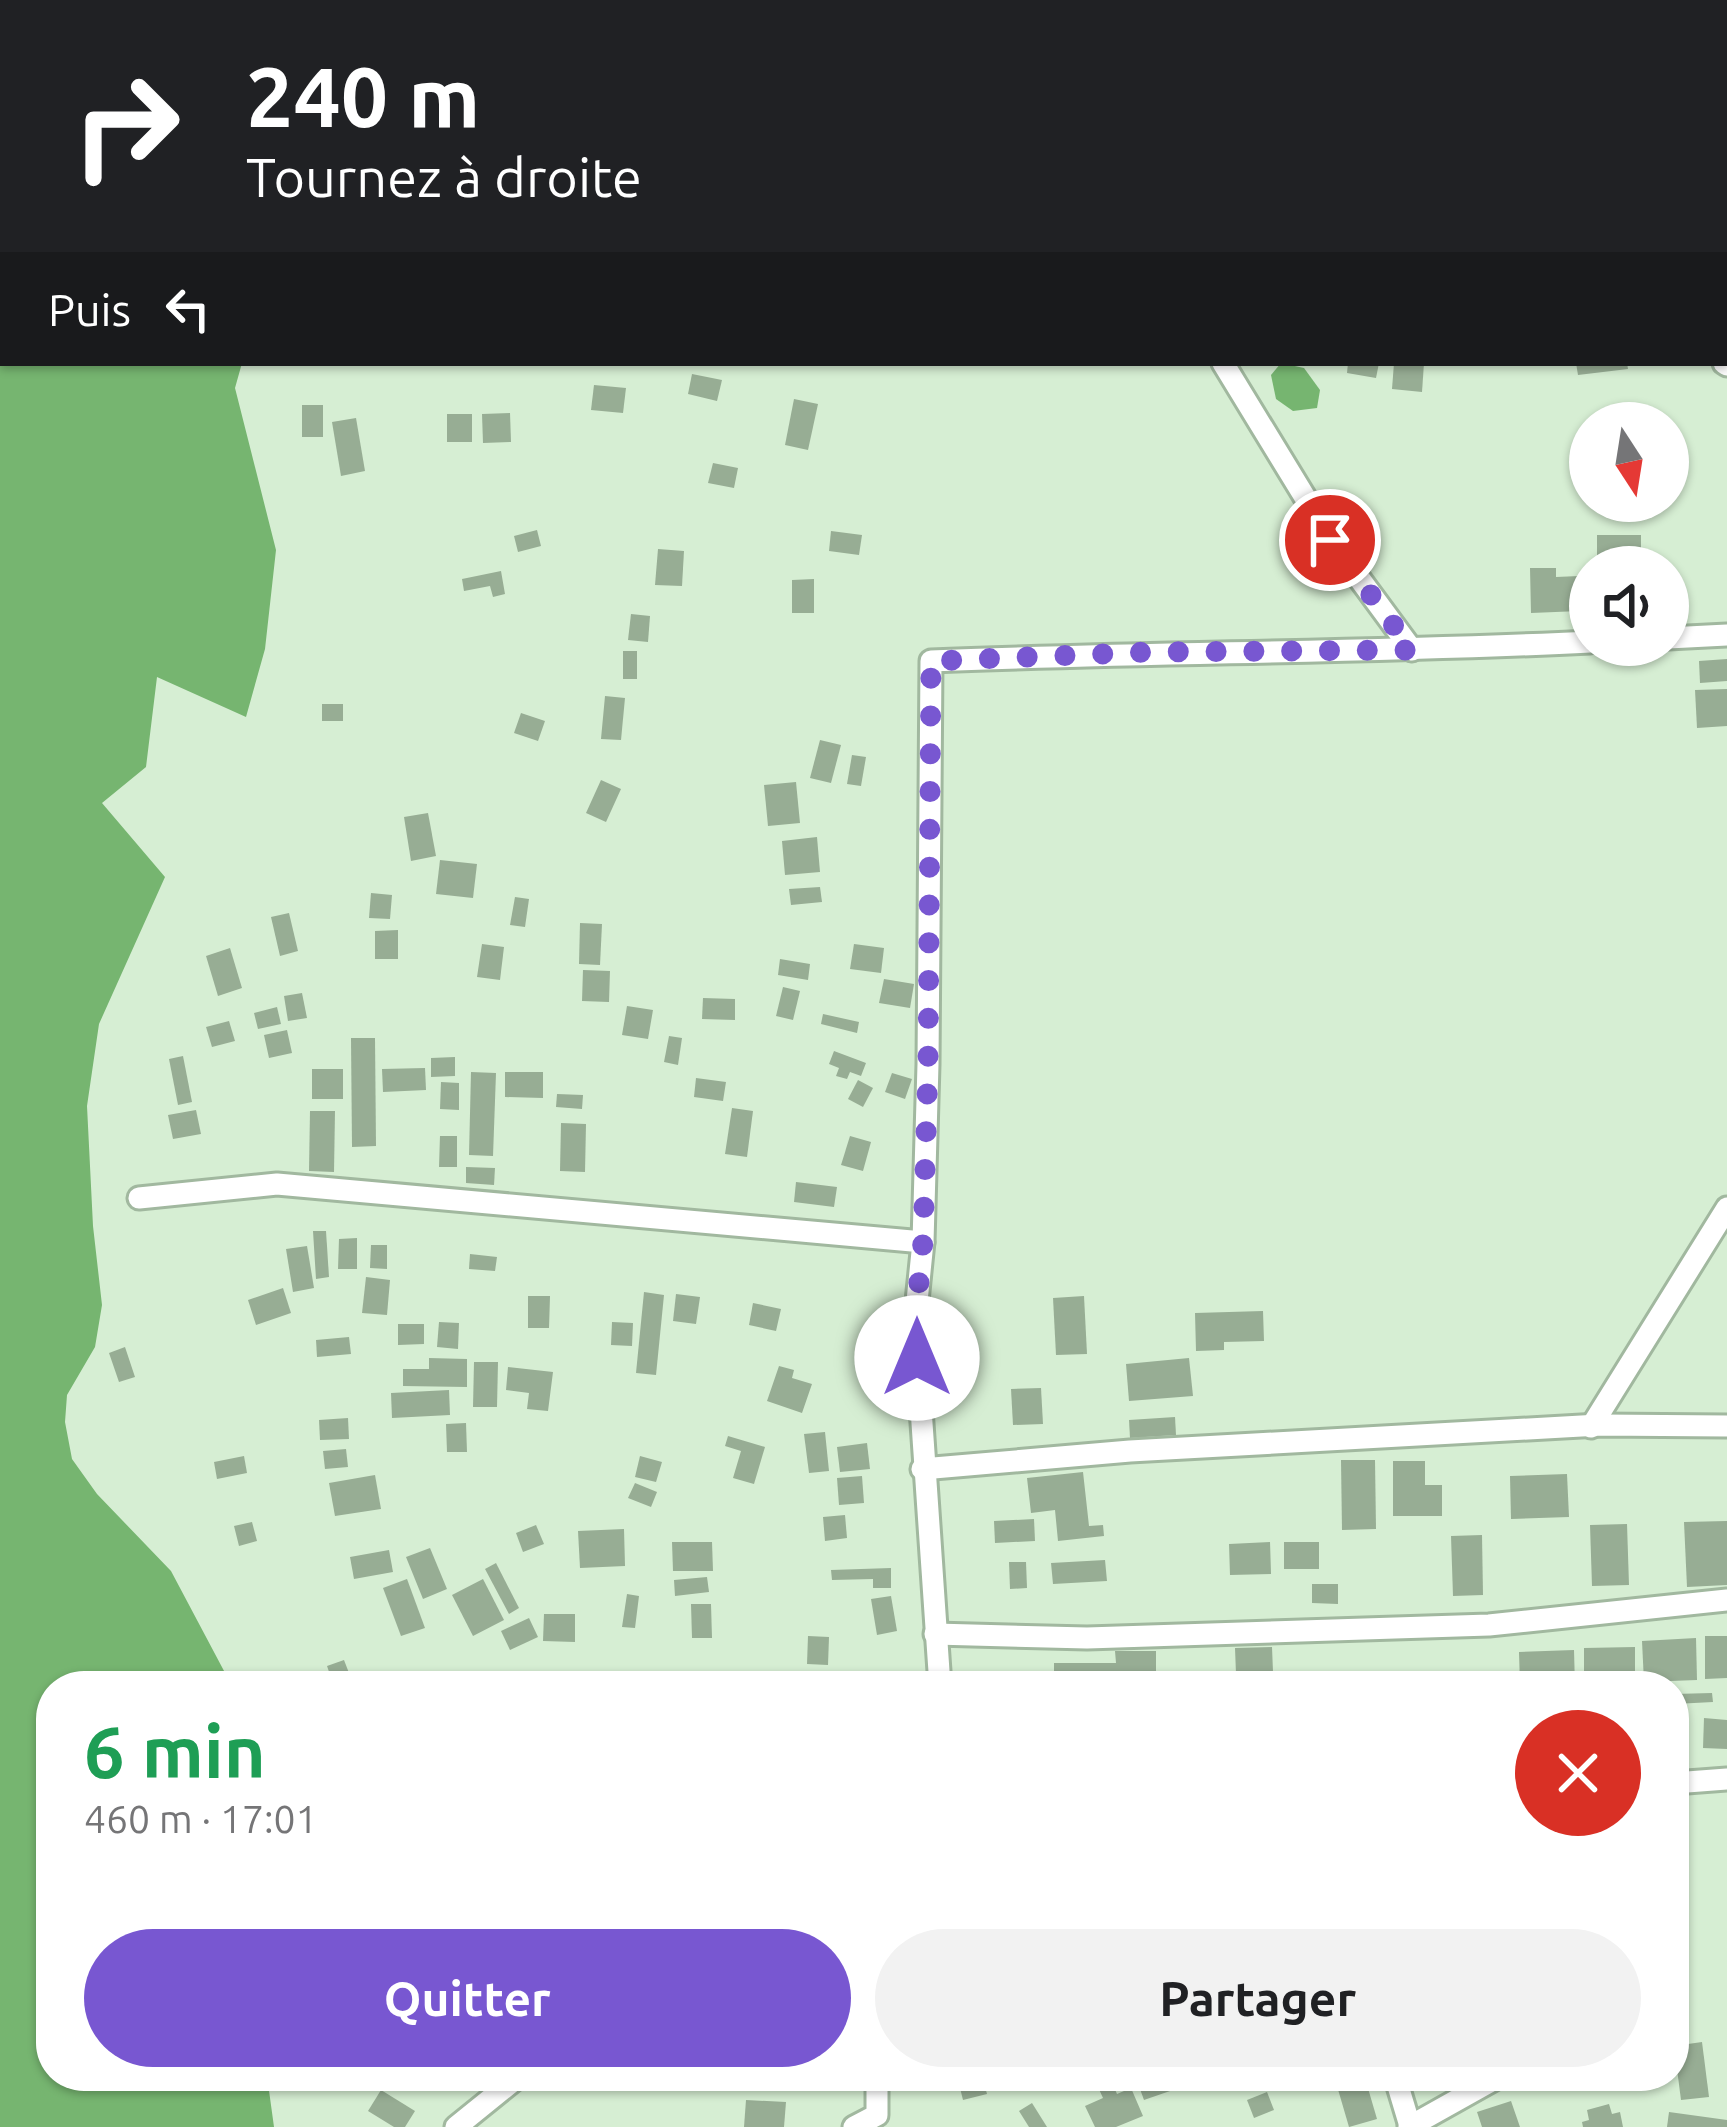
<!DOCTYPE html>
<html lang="fr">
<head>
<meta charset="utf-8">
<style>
  :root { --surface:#fff; --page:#f2f2f2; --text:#202124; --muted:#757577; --accent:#7857d1 }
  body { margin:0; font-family:Ubuntu,sans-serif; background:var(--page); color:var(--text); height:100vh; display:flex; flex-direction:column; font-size:45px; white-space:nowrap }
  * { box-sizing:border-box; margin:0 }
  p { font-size:39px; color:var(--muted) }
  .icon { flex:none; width:66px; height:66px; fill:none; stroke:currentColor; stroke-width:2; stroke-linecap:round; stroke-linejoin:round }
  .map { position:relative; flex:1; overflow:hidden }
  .panel { position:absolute; left:36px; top:1671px; width:1653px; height:420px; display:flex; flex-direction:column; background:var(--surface); border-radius:48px; box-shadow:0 3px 9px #0004 }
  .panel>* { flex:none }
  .hud { position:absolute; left:0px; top:0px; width:1728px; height:366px; box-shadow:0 3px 9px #0004; background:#202124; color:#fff; overflow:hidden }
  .needle { width:78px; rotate:168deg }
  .buttons { position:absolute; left:1569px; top:402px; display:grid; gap:24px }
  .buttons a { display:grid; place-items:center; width:120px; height:120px; border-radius:50%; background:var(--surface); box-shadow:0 3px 9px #0004; font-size:60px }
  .pin { position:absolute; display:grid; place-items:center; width:102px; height:102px; color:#fff; margin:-51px; border:6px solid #fff; border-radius:50%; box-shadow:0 3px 12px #0007 }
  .me { position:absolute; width:132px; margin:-66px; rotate:0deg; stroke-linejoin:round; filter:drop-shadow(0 0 9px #0008) }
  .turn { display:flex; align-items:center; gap:42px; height:252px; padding:0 48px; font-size:54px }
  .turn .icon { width:156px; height:156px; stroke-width:2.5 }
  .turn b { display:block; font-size:84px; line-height:102px }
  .then { display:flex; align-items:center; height:114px; padding:0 48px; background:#0003; gap:24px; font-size:45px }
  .round { display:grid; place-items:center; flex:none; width:126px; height:126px; border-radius:63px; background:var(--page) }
  .overview { display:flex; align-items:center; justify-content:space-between; height:204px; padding:0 48px }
  h1 { font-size:72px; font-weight:600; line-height:90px; color:#1e9e55 }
  .action { display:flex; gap:24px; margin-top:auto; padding:24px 48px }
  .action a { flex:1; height:138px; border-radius:72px; background:var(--accent); color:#fff; font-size:48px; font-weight:600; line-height:138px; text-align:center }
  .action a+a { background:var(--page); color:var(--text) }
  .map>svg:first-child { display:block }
  .water { fill:#76b570 }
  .building { fill:#97ad94 }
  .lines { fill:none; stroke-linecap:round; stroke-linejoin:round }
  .minor-casing { stroke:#a1b89f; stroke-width:27 }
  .minor { stroke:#fff; stroke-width:21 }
  .route { stroke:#7857d1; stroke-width:21; stroke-dasharray:0 37.8 }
</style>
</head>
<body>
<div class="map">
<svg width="1727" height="2127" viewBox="0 0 1727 2127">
  <rect width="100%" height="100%" fill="#d6eed3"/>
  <!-- water -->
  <g class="water">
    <polygon points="0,0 218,3 3,3 3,363 242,363 235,388 276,550 265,649 246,717 157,677 146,767 102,803 165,877 99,1024 87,1106 93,1226 102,1305 95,1347 67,1395 65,1422 72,1459 97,1494 171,1571 232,1686 51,1686 51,2076 267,2076 274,2127 0,2127"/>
    <polygon points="1281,363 1304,368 1320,390 1317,408 1293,411 1276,399 1271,375"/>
  </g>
  <!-- building -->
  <g class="building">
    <polygon points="1348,363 1379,363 1376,378 1347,373"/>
    <polygon points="1394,363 1424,363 1422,392 1392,389"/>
    <polygon points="1576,363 1627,363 1628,369 1578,375"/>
    <polygon points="692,374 722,380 717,401 688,394"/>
    <polygon points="594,385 626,388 623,413 591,410"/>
    <polygon points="794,399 818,404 808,450 785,445"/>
    <rect x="302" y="405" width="21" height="32"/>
    <polygon points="510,413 511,442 483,443 482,414"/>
    <rect x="447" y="414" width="25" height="28"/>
    <polygon points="356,418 365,471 341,476 332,422"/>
    <polygon points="713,463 738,468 734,488 708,483"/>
    <polygon points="537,530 541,546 518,552 514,536"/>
    <polygon points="831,531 862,535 859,555 829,551"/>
    <rect x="1597" y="535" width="44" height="25"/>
    <polygon points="658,549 684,551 682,586 655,585"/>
    <polygon points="1530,568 1556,568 1556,577 1579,576 1580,611 1531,613"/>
    <polygon points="501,571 505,594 493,597 490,586 464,591 462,579"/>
    <polygon points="814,579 814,613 792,613 792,580"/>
    <polygon points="631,614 650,616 648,642 628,640"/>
    <rect x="623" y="651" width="14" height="28"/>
    <polygon points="1727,659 1727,681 1700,683 1699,661"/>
    <polygon points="1727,689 1727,726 1697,728 1695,690"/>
    <polygon points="605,696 625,698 621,740 601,739"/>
    <rect x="322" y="704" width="21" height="17"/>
    <polygon points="521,713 545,721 538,741 514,733"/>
    <polygon points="820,740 841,745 831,783 810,778"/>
    <polygon points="852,755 866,757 861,786 847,784"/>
    <polygon points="601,780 621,789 606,822 586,813"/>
    <polygon points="796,782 800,823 768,826 764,785"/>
    <polygon points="428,813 436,856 411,861 404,817"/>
    <polygon points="817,837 820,872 785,875 782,841"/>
    <polygon points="440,860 477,864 473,898 436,894"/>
    <polygon points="820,887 822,902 791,905 789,889"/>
    <polygon points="371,893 392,895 390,919 369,918"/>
    <polygon points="515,897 529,899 525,927 510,925"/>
    <polygon points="289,913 298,951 280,956 271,917"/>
    <polygon points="580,923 602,924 600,965 579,964"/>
    <polygon points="398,930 398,959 375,959 375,931"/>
    <polygon points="482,944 504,947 500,980 477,977"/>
    <polygon points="854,944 884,948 881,973 850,969"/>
    <polygon points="230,948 242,988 218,996 206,956"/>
    <polygon points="780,959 810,964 808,980 778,975"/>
    <polygon points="583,970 610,971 609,1002 582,1001"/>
    <polygon points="884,979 914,984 910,1008 879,1003"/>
    <polygon points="783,987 800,991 793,1020 776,1016"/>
    <polygon points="302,993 307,1018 288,1021 284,996"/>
    <polygon points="703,998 735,999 735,1020 702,1019"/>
    <polygon points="627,1006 653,1010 648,1039 622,1035"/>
    <polygon points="277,1007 281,1024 258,1029 254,1013"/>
    <polygon points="823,1014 859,1022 857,1033 821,1024"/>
    <polygon points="229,1021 235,1041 212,1047 206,1027"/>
    <polygon points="287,1030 292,1053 269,1058 264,1035"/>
    <polygon points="669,1036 682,1038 678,1065 664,1062"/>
    <polygon points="351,1038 375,1038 376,1146 352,1147"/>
    <polygon points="834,1051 866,1063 861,1076 850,1072 847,1079 836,1076 839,1068 829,1064"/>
    <polygon points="183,1056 192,1102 178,1105 169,1059"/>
    <polygon points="455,1057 455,1076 431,1077 431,1058"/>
    <polygon points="425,1068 426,1090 383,1092 382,1069"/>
    <rect x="312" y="1069" width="31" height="30"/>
    <polygon points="471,1072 496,1073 493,1156 469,1155"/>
    <polygon points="505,1072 543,1072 543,1098 505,1097"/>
    <polygon points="892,1073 912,1079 905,1099 885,1092"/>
    <polygon points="696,1078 726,1082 723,1101 694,1097"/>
    <polygon points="858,1080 873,1088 863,1107 848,1099"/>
    <polygon points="441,1082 459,1083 459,1110 440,1109"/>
    <polygon points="557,1094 583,1095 582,1109 556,1107"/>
    <polygon points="732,1108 753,1111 747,1157 725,1154"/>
    <polygon points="196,1110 201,1134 173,1139 168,1115"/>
    <polygon points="310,1111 335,1111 334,1172 309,1171"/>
    <polygon points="561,1123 586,1124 585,1172 560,1171"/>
    <polygon points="440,1136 457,1136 457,1167 439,1167"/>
    <polygon points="850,1136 871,1142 863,1171 841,1165"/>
    <polygon points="466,1167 495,1168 494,1185 466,1183"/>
    <polygon points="796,1182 837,1187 834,1207 794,1202"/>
    <polygon points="313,1231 326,1231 329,1277 316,1279"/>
    <polygon points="357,1238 357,1269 338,1269 339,1239"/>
    <polygon points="371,1245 387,1245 387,1269 370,1268"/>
    <polygon points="307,1246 314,1288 293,1292 286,1249"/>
    <polygon points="470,1254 497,1257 495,1271 469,1269"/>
    <polygon points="366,1277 390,1280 387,1315 362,1313"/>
    <polygon points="283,1288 291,1313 256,1325 248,1300"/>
    <polygon points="644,1292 664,1295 656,1375 636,1373"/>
    <polygon points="676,1294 700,1297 696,1324 673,1321"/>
    <polygon points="528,1296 550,1296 549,1328 528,1328"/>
    <polygon points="1084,1296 1087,1354 1056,1355 1053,1298"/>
    <polygon points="753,1303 781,1309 776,1331 749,1325"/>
    <polygon points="1263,1311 1264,1341 1224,1342 1224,1350 1196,1351 1195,1313"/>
    <polygon points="439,1322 459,1323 458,1349 437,1347"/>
    <polygon points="612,1322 633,1323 632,1346 611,1345"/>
    <polygon points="398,1324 424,1324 424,1344 398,1345"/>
    <polygon points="349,1337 351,1354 317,1357 316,1340"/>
    <polygon points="125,1347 135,1377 119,1382 109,1353"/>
    <polygon points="861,1348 887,1349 886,1365 876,1365 876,1371 888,1371 888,1383 861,1383"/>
    <polygon points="429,1358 467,1359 467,1387 403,1386 403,1369 429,1369"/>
    <polygon points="1189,1358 1193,1396 1129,1401 1126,1364"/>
    <polygon points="474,1362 498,1362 497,1407 473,1407"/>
    <polygon points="779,1366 794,1370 792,1378 812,1384 802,1413 767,1401"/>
    <polygon points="508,1367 553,1372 548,1411 527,1409 529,1393 506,1390"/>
    <polygon points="1041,1388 1043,1424 1013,1425 1011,1389"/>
    <polygon points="449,1390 450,1415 392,1418 391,1393"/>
    <polygon points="1175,1417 1176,1435 1130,1438 1129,1420"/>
    <polygon points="348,1418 349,1439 320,1440 319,1420"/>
    <polygon points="466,1423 467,1452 447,1452 446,1424"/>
    <polygon points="825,1432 829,1471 809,1473 804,1434"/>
    <polygon points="728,1436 765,1447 754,1484 733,1478 741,1451 725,1446"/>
    <polygon points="867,1443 870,1469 840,1472 837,1447"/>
    <polygon points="346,1449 348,1467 325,1469 323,1451"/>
    <polygon points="244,1456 247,1473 217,1479 214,1462"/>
    <polygon points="640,1456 662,1462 656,1482 635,1477"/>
    <polygon points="1341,1460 1375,1460 1376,1529 1342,1530"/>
    <polygon points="1393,1461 1425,1461 1425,1485 1442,1485 1442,1516 1393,1516"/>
    <polygon points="1083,1472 1089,1526 1103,1525 1104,1536 1058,1541 1055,1510 1031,1513 1027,1478"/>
    <polygon points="1567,1474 1569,1517 1511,1519 1510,1476"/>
    <polygon points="375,1475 381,1509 335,1516 329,1483"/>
    <polygon points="862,1476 864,1503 839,1505 837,1478"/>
    <polygon points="635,1483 657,1492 651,1507 628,1498"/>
    <polygon points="845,1515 847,1538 825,1541 823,1517"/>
    <polygon points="1034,1519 1035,1541 995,1543 994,1521"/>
    <polygon points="1727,1521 1727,1585 1687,1587 1684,1522"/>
    <polygon points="252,1522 257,1541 239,1546 234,1526"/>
    <polygon points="1627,1524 1629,1585 1592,1586 1590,1525"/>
    <polygon points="536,1525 544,1544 523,1552 516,1533"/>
    <polygon points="624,1529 625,1566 580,1568 578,1531"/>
    <polygon points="1482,1535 1483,1595 1453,1596 1451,1536"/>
    <polygon points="672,1542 712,1542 713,1571 673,1571"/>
    <polygon points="1270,1542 1271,1574 1230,1575 1229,1544"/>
    <rect x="1284" y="1542" width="35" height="27"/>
    <polygon points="430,1548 447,1589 423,1599 406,1557"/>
    <polygon points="389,1550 393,1572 354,1579 350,1557"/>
    <polygon points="1105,1560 1107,1581 1053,1584 1051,1563"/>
    <polygon points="1009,1562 1026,1562 1027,1588 1010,1589"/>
    <polygon points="496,1563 519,1608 509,1614 485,1569"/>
    <polygon points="891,1568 891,1588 873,1588 873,1579 832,1580 831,1570"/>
    <polygon points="707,1577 709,1592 675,1596 674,1580"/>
    <polygon points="407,1579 425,1628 401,1636 383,1588"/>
    <polygon points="483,1579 504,1620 473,1636 452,1595"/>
    <polygon points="1312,1584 1338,1584 1338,1604 1312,1603"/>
    <polygon points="627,1594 639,1596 635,1628 622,1627"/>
    <polygon points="891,1596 897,1631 877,1635 871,1599"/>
    <polygon points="691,1604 711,1604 712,1638 692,1638"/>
    <polygon points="544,1614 575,1614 575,1642 543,1641"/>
    <polygon points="529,1618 538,1637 510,1650 501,1631"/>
    <polygon points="808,1636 829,1637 828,1665 807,1664"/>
    <polygon points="1705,1636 1727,1636 1727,1678 1705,1679"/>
    <polygon points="1696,1638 1697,1680 1644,1682 1642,1641"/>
    <polygon points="1272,1647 1273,1672 1280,1672 1281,1686 1228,1686 1227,1674 1236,1674 1235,1648"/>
    <polygon points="1635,1647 1635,1684 1584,1685 1584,1648"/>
    <polygon points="1574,1650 1575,1686 1520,1686 1519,1652"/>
    <polygon points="1115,1651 1156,1651 1156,1686 1054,1686 1054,1663 1116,1663"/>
    <polygon points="344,1660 354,1686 334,1686 327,1666"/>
    <polygon points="1712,1693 1713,1702 1675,1704 1674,1694"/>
    <polygon points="1704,1718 1727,1720 1727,1749 1703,1748"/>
    <polygon points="1702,2042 1709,2097 1681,2100 1674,2046"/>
    <polygon points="957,2076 982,2076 987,2094 963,2100"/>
    <polygon points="1093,2076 1109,2076 1117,2094 1131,2088 1143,2116 1116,2127 1095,2127 1085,2106 1103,2098"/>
    <polygon points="1165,2076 1170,2091 1144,2100 1136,2078"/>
    <polygon points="1365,2078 1377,2119 1349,2127 1337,2086"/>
    <polygon points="381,2090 415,2111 405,2127 394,2127 368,2111"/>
    <polygon points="1267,2092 1274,2110 1254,2118 1247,2100"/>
    <polygon points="746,2100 786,2102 784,2127 744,2127"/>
    <polygon points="1511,2101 1520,2127 1482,2127 1477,2112"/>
    <polygon points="1032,2103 1047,2127 1029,2127 1019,2111"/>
    <polygon points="1609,2104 1612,2114 1620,2112 1623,2127 1583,2127 1582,2122 1589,2120 1587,2110"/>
    <polygon points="1669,2112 1727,2120 1727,2127 1667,2127"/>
  </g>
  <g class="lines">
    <defs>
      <g id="minor">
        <polyline points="1181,0 1181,3"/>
        <polyline points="1725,102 1727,101"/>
        <polyline points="1223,363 1331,540 1412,650"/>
        <polyline points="1724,363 1727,365"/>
        <polyline points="1668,638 1727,635"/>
        <polyline points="139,1198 277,1184 923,1242"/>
        <polyline points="1591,1427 1727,1208"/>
        <polyline points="922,1469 1130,1451 1599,1425 1727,1426"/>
        <polyline points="935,1634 1087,1638 1489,1625 1727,1600"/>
        <path d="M940,1686L915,1321L923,1242L928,1064L931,661C1151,652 1370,653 1590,642"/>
        <polyline points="1674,1783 1727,1779"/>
        <polyline points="1395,2076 1410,2126"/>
        <polyline points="456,2127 519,2076"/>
        <polyline points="854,2127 877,2115 877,2076"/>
        <polyline points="1409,2127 1500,2076"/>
      </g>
    </defs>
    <!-- minor casing -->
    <use href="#minor" class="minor-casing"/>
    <!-- minor -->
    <use href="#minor" class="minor"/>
  </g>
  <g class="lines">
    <!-- route -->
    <polyline class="route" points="917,1358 915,1322 923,1242 928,1064 931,661 1149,652 1412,650 1330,540"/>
  </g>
</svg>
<div class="buttons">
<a><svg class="needle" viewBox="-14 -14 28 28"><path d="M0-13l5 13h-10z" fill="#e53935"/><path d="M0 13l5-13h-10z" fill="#757577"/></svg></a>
<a><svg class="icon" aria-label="sound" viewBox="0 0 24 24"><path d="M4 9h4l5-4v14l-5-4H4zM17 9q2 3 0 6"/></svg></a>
</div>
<div class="pin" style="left:1330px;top:540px;background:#d93025"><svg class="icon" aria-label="arrive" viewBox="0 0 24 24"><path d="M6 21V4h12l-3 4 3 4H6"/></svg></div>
<svg class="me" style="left:917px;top:1358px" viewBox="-20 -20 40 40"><circle r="19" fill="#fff"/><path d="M0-13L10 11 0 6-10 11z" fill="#7857d1"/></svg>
<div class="hud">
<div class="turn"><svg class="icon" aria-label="right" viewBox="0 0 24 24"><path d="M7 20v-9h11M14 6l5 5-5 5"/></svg><div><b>240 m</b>Tournez à droite</div></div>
<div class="then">Puis<svg class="icon" aria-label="left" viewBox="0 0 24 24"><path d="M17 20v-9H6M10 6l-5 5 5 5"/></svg></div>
</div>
<section class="panel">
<div class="overview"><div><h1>6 min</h1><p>460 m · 17:01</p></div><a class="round" style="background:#d93025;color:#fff"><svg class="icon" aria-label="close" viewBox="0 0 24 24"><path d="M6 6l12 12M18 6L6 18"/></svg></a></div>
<div class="action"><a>Quitter</a><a>Partager</a></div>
</section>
</div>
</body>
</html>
